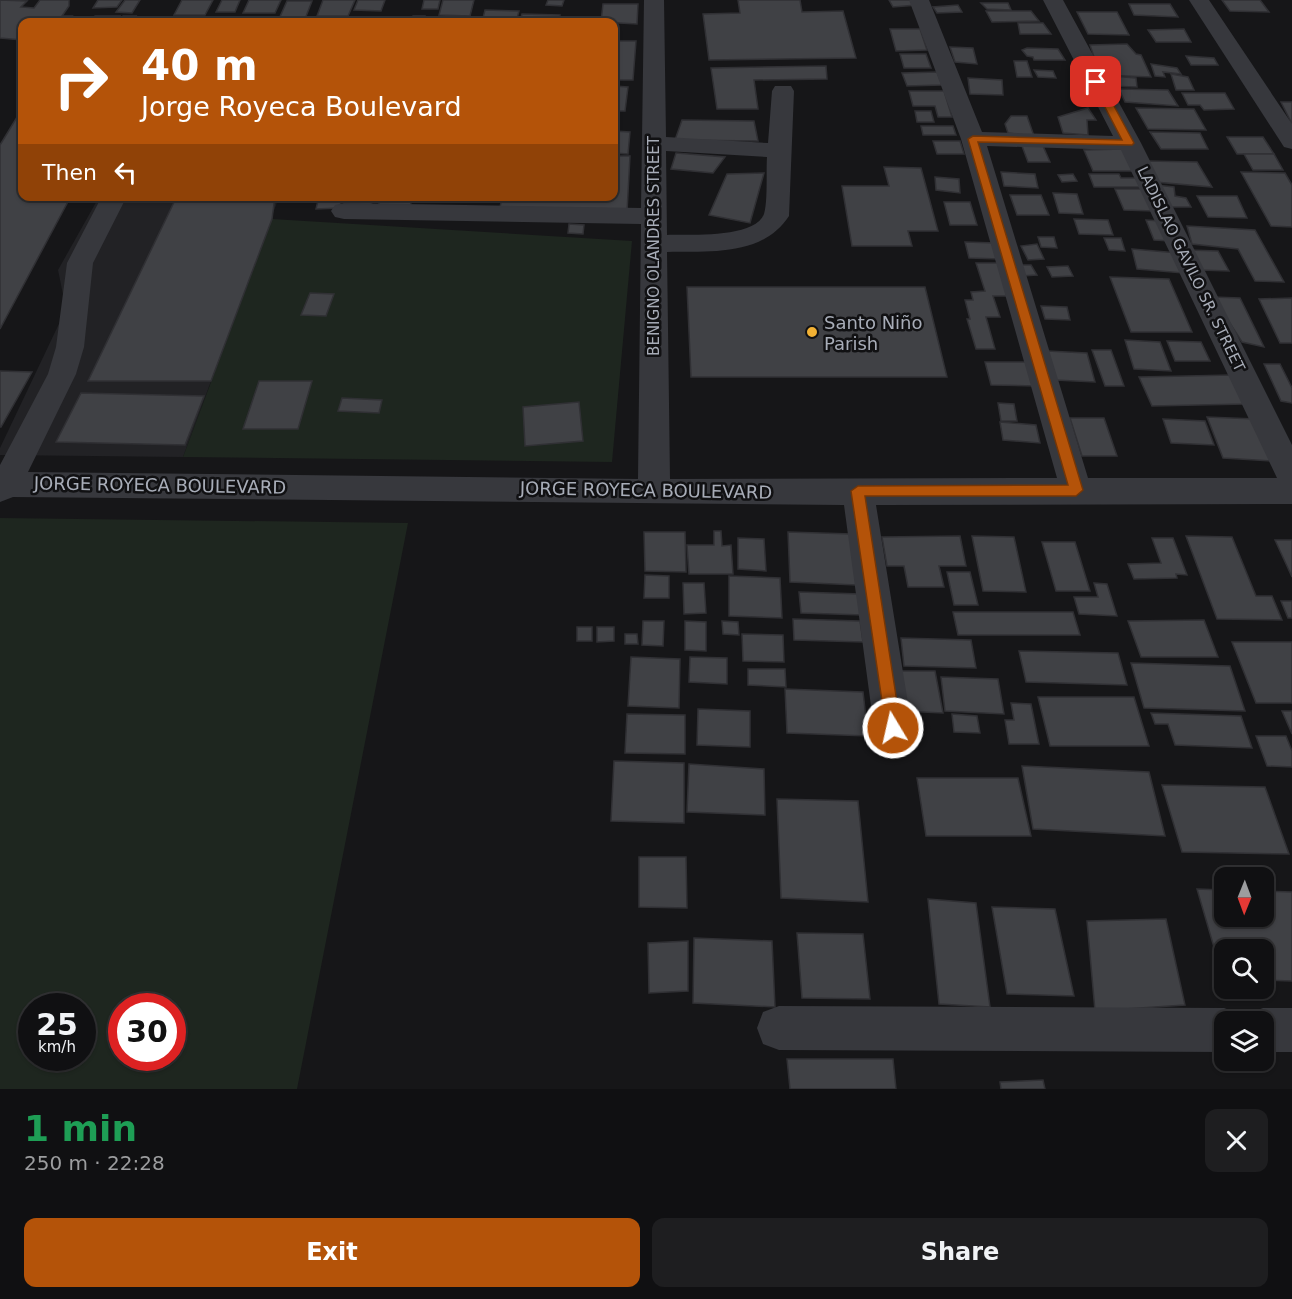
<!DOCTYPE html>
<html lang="en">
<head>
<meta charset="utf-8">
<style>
  :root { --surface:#101012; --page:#1e1e20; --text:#f1f3f6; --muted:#9c9d9f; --line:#303032; --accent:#b45309 }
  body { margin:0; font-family:"DejaVu Sans",sans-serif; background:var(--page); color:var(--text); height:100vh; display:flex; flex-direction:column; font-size:22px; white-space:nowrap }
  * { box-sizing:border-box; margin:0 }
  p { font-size:20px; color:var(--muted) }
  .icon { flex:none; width:33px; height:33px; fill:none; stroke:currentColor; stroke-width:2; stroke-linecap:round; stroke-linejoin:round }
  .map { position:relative; height:1089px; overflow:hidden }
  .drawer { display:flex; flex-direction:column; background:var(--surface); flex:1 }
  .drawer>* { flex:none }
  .banner { position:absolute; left:18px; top:18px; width:600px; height:183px; border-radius:12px; box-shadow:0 2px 4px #0004,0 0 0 2px var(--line); background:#b45309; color:#fff; overflow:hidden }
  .needle { width:39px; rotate:181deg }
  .buttons { position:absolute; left:1214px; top:867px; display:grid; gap:12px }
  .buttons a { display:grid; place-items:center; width:60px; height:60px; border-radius:12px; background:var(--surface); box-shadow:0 2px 4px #0004,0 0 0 2px var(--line); font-size:30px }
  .speed { position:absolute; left:18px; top:993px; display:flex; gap:12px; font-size:30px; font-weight:700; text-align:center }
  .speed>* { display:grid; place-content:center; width:78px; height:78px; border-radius:50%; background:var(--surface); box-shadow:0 2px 4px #0004,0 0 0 2px var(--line); line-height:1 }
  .speed small { font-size:15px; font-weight:400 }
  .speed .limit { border:9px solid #d22; background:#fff; color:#111 }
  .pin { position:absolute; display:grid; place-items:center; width:51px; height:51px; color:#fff; margin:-26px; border-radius:12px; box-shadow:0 3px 9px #0006 }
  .me { position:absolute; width:66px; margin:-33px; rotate:351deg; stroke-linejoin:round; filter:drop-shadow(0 0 4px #0008) }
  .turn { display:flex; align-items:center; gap:21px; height:126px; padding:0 24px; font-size:27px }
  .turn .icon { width:78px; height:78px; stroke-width:2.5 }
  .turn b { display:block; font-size:42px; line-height:51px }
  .then { display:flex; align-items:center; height:57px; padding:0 24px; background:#0003; gap:12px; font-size:22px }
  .round { display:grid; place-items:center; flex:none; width:63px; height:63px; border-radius:12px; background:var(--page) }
  .head { display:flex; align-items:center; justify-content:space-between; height:102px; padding:0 24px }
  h1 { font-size:36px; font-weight:800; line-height:45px; color:#1e9e55 }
  .action { display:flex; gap:12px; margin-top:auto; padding:12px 24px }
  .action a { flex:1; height:69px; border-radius:12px; background:var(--accent); color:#fff; font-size:24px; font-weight:800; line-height:69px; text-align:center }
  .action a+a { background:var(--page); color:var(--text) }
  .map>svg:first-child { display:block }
  .built { fill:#222225 }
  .green { fill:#1e261f; fill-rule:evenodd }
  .building { fill:#404145; stroke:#303034; stroke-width:1.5 }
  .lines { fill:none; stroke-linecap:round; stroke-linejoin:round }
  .minor { fill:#37383d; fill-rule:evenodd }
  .route { fill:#b45309; stroke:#753606; stroke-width:1.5 }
  .poi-dot { fill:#f2b134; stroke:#111113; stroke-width:2 }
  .labels { text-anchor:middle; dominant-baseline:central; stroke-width:5; stroke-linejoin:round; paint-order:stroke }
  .far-street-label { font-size:15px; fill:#a8adb8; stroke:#111113 }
  .poi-label { font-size:18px; fill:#a8adb8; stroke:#111113; text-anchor:start }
  .street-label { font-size:18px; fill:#a8adb8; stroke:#111113 }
</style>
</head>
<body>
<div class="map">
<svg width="1292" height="1089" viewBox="0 0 1292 1089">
  <rect width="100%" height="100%" fill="#161618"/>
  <!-- built -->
  <polygon class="built" points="99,197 279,197 183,457 0,455 0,448 66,309 58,270"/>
  <!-- green -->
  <g class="green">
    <polygon points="272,219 632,241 612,462 183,457"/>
    <path d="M0,518L408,523L297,1089H0ZM32,1006H82V1058H32ZM122,1006H172V1058H122Z"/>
  </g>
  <!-- building -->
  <g class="building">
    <polygon points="0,0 27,1 21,7 34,8 40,0 69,0 69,6 62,16 72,16 66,22 22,22 22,40 0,38"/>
    <polygon points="98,0 122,0 117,7 93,8"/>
    <polygon points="125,0 140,0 132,13 116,12"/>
    <polygon points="182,0 213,0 205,15 174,15"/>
    <polygon points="222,0 240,0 235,12 216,12"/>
    <polygon points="249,0 281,0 275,13 243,13"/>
    <polygon points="323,0 355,0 348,16 317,16"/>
    <polygon points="358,0 385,0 381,11 354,10"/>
    <polygon points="424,0 440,0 438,9 422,9"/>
    <polygon points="443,0 474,0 470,16 439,15"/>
    <polygon points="548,0 564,0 562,6 546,5"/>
    <polygon points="738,0 800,0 802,12 843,11 856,58 709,60 703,14 740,13"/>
    <polygon points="889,0 914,0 917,5 893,7"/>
    <polygon points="1222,0 1260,0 1269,12 1230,11"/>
    <polygon points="287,1 312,1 305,19 279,19"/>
    <polygon points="981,3 1008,3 1011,10 987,9"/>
    <polygon points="603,4 638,4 637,24 601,22"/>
    <polygon points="1129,4 1170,4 1178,17 1134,15"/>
    <polygon points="958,5 962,12 937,13 933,7"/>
    <polygon points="485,10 519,11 516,22 482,22"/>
    <polygon points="986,11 1031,11 1039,21 992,22"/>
    <polygon points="1077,12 1117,12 1129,35 1088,34"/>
    <polygon points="522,14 560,15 559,22 520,22"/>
    <polygon points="95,16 120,16 117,22 91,22"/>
    <polygon points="123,16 136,16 132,22 119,22"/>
    <polygon points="413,16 425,16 424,22 410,22"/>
    <polygon points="236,18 276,18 274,22 234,22"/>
    <polygon points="139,19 164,19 162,22 137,22"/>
    <polygon points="173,20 206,20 204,22 172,22"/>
    <polygon points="1018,23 1043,23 1051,34 1020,34"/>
    <polygon points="890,29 920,29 927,50 896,51"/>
    <polygon points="1184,29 1191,42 1156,42 1148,30"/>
    <polygon points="614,41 636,41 633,80 614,80"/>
    <polygon points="1127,44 1136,54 1141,55 1151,77 1100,75 1090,45"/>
    <polygon points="950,47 973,48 977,64 955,62"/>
    <polygon points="1027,48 1058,49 1065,60 1034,60 1033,57 1027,56 1022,50"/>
    <polygon points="900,54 926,54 931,68 904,68"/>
    <polygon points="1186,56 1214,58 1218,65 1191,65"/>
    <polygon points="1014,61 1027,61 1032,77 1017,77"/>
    <polygon points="1151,64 1177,68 1181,74 1163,72 1165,77 1155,76"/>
    <polygon points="826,66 827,79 754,80 758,109 717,109 711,68"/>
    <polygon points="1034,70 1053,71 1056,78 1038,77"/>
    <polygon points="937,72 942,85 907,86 902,73"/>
    <polygon points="1171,74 1188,77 1194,90 1176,90"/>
    <polygon points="1100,75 1136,78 1137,87 1103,86"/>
    <polygon points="968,78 1002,80 1003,95 970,94"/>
    <polygon points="614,86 628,87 625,111 614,111"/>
    <polygon points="1119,89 1168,90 1178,106 1125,102"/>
    <polygon points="909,91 944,91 952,117 938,117 935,106 913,106"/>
    <polygon points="1182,93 1225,93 1234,109 1204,110 1200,105 1188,105"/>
    <polygon points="1281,102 1292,102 1292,124"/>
    <polygon points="1088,108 1096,120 1087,120 1088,135 1063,133 1058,117"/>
    <polygon points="1136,108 1194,109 1206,130 1148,129"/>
    <polygon points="22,109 22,196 71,196 0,329 0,145"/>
    <polygon points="915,111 931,111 934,122 917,122"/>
    <polygon points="1011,116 1027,116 1034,136 1008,133 1005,124"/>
    <polygon points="682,120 754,121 758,141 675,140"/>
    <polygon points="921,126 953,126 956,135 923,135"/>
    <polygon points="614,131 630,132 628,154 614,153"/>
    <polygon points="1150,132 1200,133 1208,149 1161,149"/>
    <polygon points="1227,137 1263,137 1274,154 1237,154"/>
    <polygon points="933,141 960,141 964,154 937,154"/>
    <polygon points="1022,146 1043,146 1050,162 1028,162"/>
    <polygon points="1123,149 1133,171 1093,171 1084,150"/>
    <polygon points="676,153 725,157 713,173 671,169"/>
    <polygon points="1244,154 1274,154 1283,170 1253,170"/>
    <polygon points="614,156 630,156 627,212 500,208 502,196 614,196"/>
    <polygon points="1147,161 1197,162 1212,187 1155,182"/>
    <polygon points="884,167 921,168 938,231 908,231 912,246 852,246 842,186 889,186"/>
    <polygon points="1001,172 1035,174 1038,188 1004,186"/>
    <polygon points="1241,172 1285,173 1292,185 1292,227 1271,226"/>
    <polygon points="764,173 750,223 709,215 727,174"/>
    <polygon points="1073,174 1077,181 1062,182 1058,175"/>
    <polygon points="1089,174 1119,174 1121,178 1139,178 1143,187 1094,187"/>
    <polygon points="935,177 959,179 960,193 936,190"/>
    <polygon points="1156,185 1174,187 1175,196 1186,198 1191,207 1163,207"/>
    <polygon points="1115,189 1144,189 1153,211 1124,210"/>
    <polygon points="1053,193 1077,194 1083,214 1059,213"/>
    <polygon points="1010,195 1041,195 1049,215 1017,215"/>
    <polygon points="177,196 275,196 272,219 211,381 88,381"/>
    <polygon points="319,196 342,196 340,208 316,209"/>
    <polygon points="347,196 374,196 370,208 343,208"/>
    <polygon points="380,196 412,196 410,209 378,210"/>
    <polygon points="1197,196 1237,196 1247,218 1208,217"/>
    <polygon points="944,202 970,202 977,225 950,225"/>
    <polygon points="1074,219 1108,220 1113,235 1079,234"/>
    <polygon points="1146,220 1161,221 1170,241 1154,240"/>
    <polygon points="569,224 584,225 583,234 568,233"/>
    <polygon points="1187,226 1255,230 1284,282 1255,281 1238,249 1192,244"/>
    <polygon points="1038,237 1054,237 1057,248 1041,247"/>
    <polygon points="1104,238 1121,238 1125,251 1109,250"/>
    <polygon points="965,242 996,243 1000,259 969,258"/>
    <polygon points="1037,244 1044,259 1028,260 1021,246"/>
    <polygon points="1132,249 1178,253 1183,273 1137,269"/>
    <polygon points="1188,250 1218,251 1229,271 1199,270"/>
    <polygon points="976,263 998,263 1009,296 993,296 1000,317 986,317 995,349 976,349 967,319 970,319 965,300 973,300 971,292 985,291"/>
    <polygon points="1016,265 1031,265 1037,275 1021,276"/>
    <polygon points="1068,266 1073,276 1052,277 1047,267"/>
    <polygon points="1110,277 1169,279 1192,332 1131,332"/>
    <polygon points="687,287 925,287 947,377 691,377"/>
    <polygon points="310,293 334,294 326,316 301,315"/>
    <polygon points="1213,297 1240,298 1264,347 1242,342"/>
    <polygon points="1292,298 1292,343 1280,343 1259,299"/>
    <polygon points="1041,306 1067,307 1070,320 1045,319"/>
    <polygon points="1125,340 1160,342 1171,371 1134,369"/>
    <polygon points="1167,341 1201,342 1210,361 1175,361"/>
    <polygon points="1092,350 1111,350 1124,386 1105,386"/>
    <polygon points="1047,351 1087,353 1095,382 1055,380"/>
    <polygon points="985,362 1028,362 1035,386 991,385"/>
    <polygon points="1264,364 1280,364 1292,388 1292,403 1281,401"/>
    <polygon points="0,371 32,372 1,427 0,427"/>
    <polygon points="1232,375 1245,404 1152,406 1139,377"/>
    <polygon points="259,381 312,381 298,429 243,429"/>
    <polygon points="81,393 204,396 185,445 56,442"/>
    <polygon points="342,398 382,400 379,413 338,411"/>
    <polygon points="579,402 583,441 525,446 523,407"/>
    <polygon points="998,403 1014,404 1017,421 1001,421"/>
    <polygon points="1207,417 1255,419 1272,461 1223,458"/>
    <polygon points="1070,418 1104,418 1117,456 1082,456"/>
    <polygon points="1163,419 1205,421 1214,445 1171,443"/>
    <polygon points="1000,422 1036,425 1040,443 1003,440"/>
    <polygon points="714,531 721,531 722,546 731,545 733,574 689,574 687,545 714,545"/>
    <polygon points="644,532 685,532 686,572 645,571"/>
    <polygon points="788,532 852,534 856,585 790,582"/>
    <polygon points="960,536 966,566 939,566 944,587 908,587 904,566 887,566 882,537"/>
    <polygon points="972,536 1014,537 1026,592 983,591"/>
    <polygon points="1186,536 1232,537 1256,596 1272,596 1282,620 1217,619"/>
    <polygon points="738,538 764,539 766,571 738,569"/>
    <polygon points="1152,538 1173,538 1187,575 1176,574 1177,578 1134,579 1128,564 1161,563"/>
    <polygon points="1275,540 1292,540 1292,577"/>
    <polygon points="1042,542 1075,542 1090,591 1056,591"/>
    <polygon points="947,572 970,572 978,605 954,605"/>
    <polygon points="645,575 669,576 669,598 644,598"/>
    <polygon points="729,576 780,578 782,618 729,616"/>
    <polygon points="683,583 704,583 706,613 684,614"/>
    <polygon points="1094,583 1107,584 1117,616 1079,614 1074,597 1098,597"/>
    <polygon points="799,592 861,594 863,615 801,613"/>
    <polygon points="1281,601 1292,601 1292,618 1288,618"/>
    <polygon points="953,612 1073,612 1080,635 958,635"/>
    <polygon points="793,619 860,621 863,642 794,640"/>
    <polygon points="1204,620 1218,657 1141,657 1128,621"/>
    <polygon points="643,621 664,621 663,646 642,645"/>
    <polygon points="685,621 706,622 706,651 685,650"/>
    <polygon points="722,621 738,622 739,635 723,634"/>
    <rect x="577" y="627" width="15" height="14"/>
    <polygon points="597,627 614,627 614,641 597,642"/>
    <polygon points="625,634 637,634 638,644 625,644"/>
    <polygon points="742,634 783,635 784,662 743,661"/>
    <polygon points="901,638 971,640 976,668 904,666"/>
    <polygon points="1232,642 1292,642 1292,703 1256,703"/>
    <polygon points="1019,651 1118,653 1127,685 1026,682"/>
    <polygon points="631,657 680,659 679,708 628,706"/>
    <polygon points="690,657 727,658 727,684 689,682"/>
    <polygon points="1131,663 1230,666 1245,711 1144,708"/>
    <polygon points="748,669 785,669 786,687 748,685"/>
    <polygon points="897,671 935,671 943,713 902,711"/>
    <polygon points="941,677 998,679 1004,714 945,711"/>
    <polygon points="785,689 863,692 868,736 787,733"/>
    <polygon points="1038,697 1134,697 1149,746 1050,746"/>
    <polygon points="1011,703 1031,704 1039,744 1009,744 1005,720 1014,720"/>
    <polygon points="698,709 750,711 750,747 697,745"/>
    <polygon points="1282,711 1292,711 1292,734"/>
    <polygon points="1151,713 1241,716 1252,748 1175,745 1168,724 1155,724"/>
    <polygon points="627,714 685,715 685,754 625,753"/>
    <polygon points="952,714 977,716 980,733 954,732"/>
    <polygon points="1256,736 1286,736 1292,751 1292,767 1267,766"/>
    <polygon points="614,761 684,763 684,823 611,821"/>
    <polygon points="689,764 764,769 765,815 687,812"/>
    <polygon points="1022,766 1149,772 1165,836 1033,829"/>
    <polygon points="917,778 1018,778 1031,836 926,836"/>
    <polygon points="1162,785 1265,787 1289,854 1182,852"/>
    <polygon points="777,799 858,801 868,902 781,898"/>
    <polygon points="639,857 686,857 687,908 639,907"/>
    <polygon points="1197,889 1224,890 1224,916 1263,916 1263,891 1292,892 1292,981 1263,980 1263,950 1224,950 1223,978"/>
    <polygon points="928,899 976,903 990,1007 939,1004"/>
    <polygon points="992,907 1055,909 1074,996 1007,994"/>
    <polygon points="1166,919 1185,1005 1095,1011 1087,921"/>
    <polygon points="797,933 863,934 870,999 802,998"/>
    <polygon points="694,938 772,941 775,1007 693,1003"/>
    <polygon points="688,941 688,991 649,993 648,943"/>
    <polygon points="787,1059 893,1059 896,1089 790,1089"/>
    <polygon points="1043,1080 1045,1089 1001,1089 1000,1082"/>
  </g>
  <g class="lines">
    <!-- minor -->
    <g class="minor">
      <path d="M644,0H664L666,137L768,143L772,91L775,86H791L794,91L789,216C762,257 710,251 667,252L670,479L1057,478L961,139L909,0H929L982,132L1113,136L1043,0H1063L1141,143L1292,445V504L876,505L912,728L906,741L893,746L880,741L874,728L844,505L13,497L0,502V465L48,374L56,347L67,263L102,196H127L93,263L84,347L76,374L28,472L638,479L641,224L344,219L335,217L331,211L335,205L344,203L641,208ZM987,146L1121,150L1277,478H1088ZM666,151L767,157C766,172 768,201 764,214C754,239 689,234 667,235Z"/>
      <polygon points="1189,0 1209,0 1292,124 1292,149 1284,147"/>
      <polygon points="779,1006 1224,1008 1240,1014 1243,1022 1224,1022 1224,1052 779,1050 763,1044 757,1028 763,1012"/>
      <polygon points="1263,1008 1292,1008 1292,1052 1263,1052 1263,1022 1244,1022 1247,1014"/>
    </g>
  </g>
  <!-- route -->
  <polygon class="route" points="1096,79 1101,82 1134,143 1132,145 978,142 1083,490 1076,496 865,496 901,728 899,733 893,735 888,733 886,728 851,491 858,486 1068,485 968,139 973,136 1122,140 1092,82"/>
  <!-- markers -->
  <circle class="poi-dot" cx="812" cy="332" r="6"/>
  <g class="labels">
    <!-- far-street labels -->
    <g class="far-street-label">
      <text transform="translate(654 246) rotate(-90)">BENIGNO OLANDRES STREET</text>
      <text transform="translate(1191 269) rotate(64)">LADISLAO GAVILO SR. STREET</text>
    </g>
    <!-- poi labels -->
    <g class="poi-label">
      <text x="824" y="322">Santo Niño<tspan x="824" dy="21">Parish</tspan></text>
    </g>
    <!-- street labels -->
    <g class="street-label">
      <text transform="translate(160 485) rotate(1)">JORGE ROYECA BOULEVARD</text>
      <text transform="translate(646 490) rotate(1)">JORGE ROYECA BOULEVARD</text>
    </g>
  </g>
</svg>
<div class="buttons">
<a><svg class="needle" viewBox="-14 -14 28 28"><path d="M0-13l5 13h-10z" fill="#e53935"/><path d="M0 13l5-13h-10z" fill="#9c9d9f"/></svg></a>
<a><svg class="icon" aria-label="search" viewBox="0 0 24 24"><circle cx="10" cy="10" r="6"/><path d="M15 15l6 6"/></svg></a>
<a><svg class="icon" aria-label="layers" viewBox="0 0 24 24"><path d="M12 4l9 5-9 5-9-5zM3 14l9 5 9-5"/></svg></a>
</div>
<div class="speed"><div>25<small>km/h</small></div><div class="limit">30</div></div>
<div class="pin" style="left:1096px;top:82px;background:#d93025"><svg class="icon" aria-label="arrive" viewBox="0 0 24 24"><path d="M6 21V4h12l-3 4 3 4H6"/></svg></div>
<svg class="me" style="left:893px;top:728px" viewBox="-20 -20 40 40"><circle r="17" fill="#b45309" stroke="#fff" stroke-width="3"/><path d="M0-11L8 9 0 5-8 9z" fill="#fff"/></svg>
<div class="banner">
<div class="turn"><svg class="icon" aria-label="right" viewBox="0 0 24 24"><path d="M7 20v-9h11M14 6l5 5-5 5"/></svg><div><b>40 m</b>Jorge Royeca Boulevard</div></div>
<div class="then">Then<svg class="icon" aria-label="left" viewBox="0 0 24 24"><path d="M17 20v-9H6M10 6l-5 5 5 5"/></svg></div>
</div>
</div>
<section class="drawer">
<div class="head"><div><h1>1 min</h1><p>250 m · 22:28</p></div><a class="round"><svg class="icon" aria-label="close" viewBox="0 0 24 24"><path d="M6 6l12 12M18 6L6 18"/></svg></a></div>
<div class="action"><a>Exit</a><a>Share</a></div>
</section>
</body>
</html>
